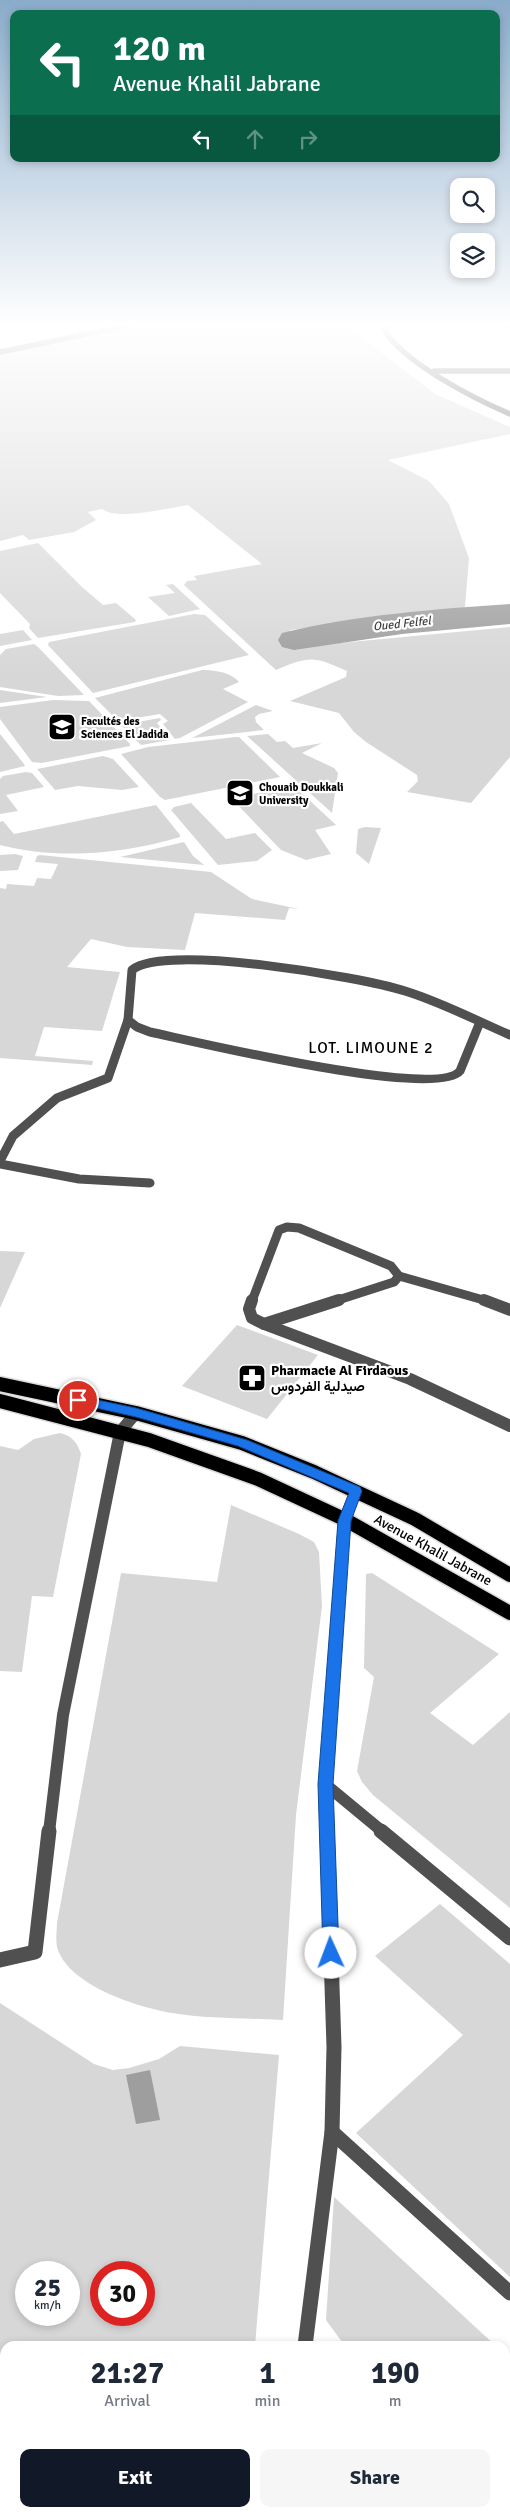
<!DOCTYPE html>
<html lang="en">
<head>
<meta charset="utf-8">
<style>
  :root { --surface:#fff; --page:#f6f6f7; --text:#1f2937; --muted:#747a83; --accent:#111827 }
  body { margin:0; font-family:Signika,Vazirmatn,sans-serif; background:var(--page); color:var(--text); height:100vh; display:flex; flex-direction:column; font-size:19px; white-space:nowrap }
  * { box-sizing:border-box; margin:0 }
  p { font-size:16px; color:var(--muted) }
  .icon { flex:none; width:28px; height:28px; fill:none; stroke:currentColor; stroke-width:2; stroke-linecap:round; stroke-linejoin:round }
  .map { position:relative; flex:1; overflow:hidden }
  .sheet { position:absolute; left:0px; top:2341px; width:510px; height:176px; display:flex; flex-direction:column; background:var(--surface); border-radius:15px 15px 0 0; box-shadow:0 2px 8px #0003 }
  .sheet>* { flex:none }
  .hud { position:absolute; left:10px; top:10px; width:490px; height:152px; border-radius:10px; box-shadow:0 2px 8px #0003; background:#0b6e4f; color:#fff; overflow:hidden }
  .tools { position:absolute; left:450px; top:178px; display:grid; gap:10px }
  .tools a { display:grid; place-items:center; width:45px; height:45px; border-radius:10px; background:var(--surface); box-shadow:0 2px 8px #0003; font-size:25px }
  .speed { position:absolute; left:15px; top:2261px; display:flex; gap:10px; font-size:25px; font-weight:700; text-align:center }
  .speed>* { display:grid; place-content:center; width:65px; height:65px; border-radius:50%; background:var(--surface); box-shadow:0 2px 8px #0003; line-height:1 }
  .speed small { font-size:12px; font-weight:400 }
  .speed .limit { border:8px solid #d22; background:#fff; color:#111 }
  .pin { position:absolute; display:grid; place-items:center; width:42px; height:42px; color:#fff; margin:-21px; border:2px solid #fff; border-radius:50%; box-shadow:0 1px 5px #0007 }
  .me { position:absolute; width:55px; margin:-28px; rotate:358deg; stroke-linejoin:round; filter:drop-shadow(0 0 4px #0008) }
  .turn { display:flex; align-items:center; gap:18px; height:105px; padding:0 20px; font-size:22px }
  .turn .icon { width:65px; height:65px; stroke-width:2.5 }
  .turn b { display:block; font-size:35px; line-height:42px }
  .lanes { display:flex; align-items:center; height:48px; padding:0 20px; background:#0003; justify-content:center; gap:25px; direction:ltr }
  .lanes .off { opacity:.35 }
  .eta { display:flex; justify-content:space-evenly; align-items:center; height:85px; text-align:center }
  .eta b { font-size:30px; font-weight:700; line-height:35px }
  .action { display:flex; gap:10px; margin-top:auto; padding:10px 20px }
  .action a { flex:1; height:58px; border-radius:10px; background:var(--accent); color:#fff; font-size:20px; font-weight:700; line-height:58px; text-align:center }
  .action a+a { background:var(--page); color:var(--text) }
  .map>svg:first-child { display:block }
  .green { fill:#d7d7d7; fill-rule:evenodd }
  .water { fill:#9e9e9e }
  .lines { fill:none; stroke-linecap:round; stroke-linejoin:round }
  .river { fill:#9e9e9e; fill-rule:evenodd }
  .primary-casing { stroke:#dbdbdb; stroke-width:17 }
  .street-far3 { stroke:#505050; stroke-width:5.5 }
  .street-far2 { stroke:#505050; stroke-width:9 }
  .street-far1 { stroke:#505050; stroke-width:12 }
  .street { stroke:#505050; stroke-width:15 }
  .primary { stroke:#000; stroke-width:14 }
  .route { fill:#1a73e8; stroke:#114b97 }
  .labels { text-anchor:middle; dominant-baseline:central; stroke-width:4.5; stroke-linejoin:round; paint-order:stroke }
  .far-poi-label { font-size:11px; font-weight:bold; fill:#000; stroke:#fff; text-anchor:start }
  .far-water-label { font-size:12px; font-style:italic; fill:#3f3f3f; stroke:#fff }
  .poi-label { font-size:14px; font-weight:bold; fill:#000; stroke:#fff; text-anchor:start }
  .street-label { font-size:14px; fill:#000; stroke:#fff }
  .quarter-label { font-size:16px; letter-spacing:1px; fill:#000; stroke:#fff }
</style>
</head>
<body>
<div class="map">
<svg width="510" height="2517" viewBox="0 0 510 2517">
  <rect width="100%" height="100%" fill="#fff"/>
  <!-- green -->
  <g class="green">
    <path d="M152,325H346L435,394L510,427V434L388,460L429,481L449,504L469,558L465,607L453,613L381,618L290,630L297,647L510,627V757L471,803L407,792L418,781L417,775L366,742L354,732L339,713L290,701L346,677L347,671C313,656 310,656 276,670L184,585L187,581L197,580L194,576L262,564L188,505C169,508 117,521 102,509L88,512L96,520L74,532L29,540L23,535L0,541V355L109,331Z"/>
    <polygon points="38,543 82,587 103,605 116,603 136,620 135,622 38,638 29,628 30,624 0,593 0,551"/>
    <polygon points="173,584 200,609 169,616 148,597 175,593 166,585"/>
    <polygon points="194,614 205,615 249,655 93,693 48,645 49,642"/>
    <polygon points="23,630 32,640 0,646 0,634"/>
    <polygon points="34,644 38,647 84,695 58,696 0,687 0,655 6,649"/>
    <path d="M202,670C214,670 231,672 239,682L223,689L248,702L180,738L175,739L163,724L168,721L160,714L118,721L95,698Z"/>
    <polygon points="0,690 47,697 0,703"/>
    <polygon points="53,700 89,701 130,744 130,746 42,763 32,762 0,719 0,707"/>
    <polygon points="256,705 273,711 259,714 255,717 256,722 264,730 192,738"/>
    <polygon points="160,718 161,720 157,723 170,740 141,745 121,725"/>
    <polygon points="0,734 24,764 25,766 0,772"/>
    <polygon points="268,734 277,742 285,741 293,748 322,743 302,753 334,768 338,773 332,813 247,736"/>
    <polygon points="236,737 239,737 280,777 165,800 160,797 121,754 148,747"/>
    <polygon points="103,756 113,759 139,787 122,790 78,786 55,790 37,769"/>
    <polygon points="26,772 32,773 44,787 6,795 18,811 0,814 0,779 3,776"/>
    <polygon points="293,785 336,825 315,830 331,854 306,860 281,850 232,799"/>
    <polygon points="191,803 226,839 255,833 272,850 257,861 218,865 171,810 174,807"/>
    <path d="M156,805L180,835V837C123,854 58,860 0,845V822L3,821L14,834Z"/>
    <polygon points="365,827 381,828 369,864 356,853 358,829"/>
    <polygon points="184,842 193,856 204,865 120,857"/>
    <polygon points="15,854 23,856 18,870 0,871 0,855"/>
    <polygon points="40,855 211,872 252,899 299,909 289,908 285,920 195,913 185,950 127,947 91,939 67,967 120,972 102,1031 44,1027 35,1056 93,1061 92,1065 0,1058 0,888 6,889 7,884 34,886 37,878 51,879 58,864 35,862 37,856"/>
    <polygon points="0,1251 25,1252 0,1308"/>
    <polygon points="237,1325 318,1355 267,1419 182,1386"/>
    <path d="M60,1433C72,1436 77,1442 81,1454L53,1597L32,1596L22,1672L0,1671V1446L18,1450L34,1439Z"/>
    <path d="M231,1505L299,1534L314,1542L319,1552L322,1606L296,1815L283,2020C247,2018 208,2019 172,2013C137,2007 71,1986 58,1950C55,1942 57,1931 57,1923L121,1573L217,1582Z"/>
    <polygon points="372,1573 499,1654 430,1713 473,1745 510,1712 510,1908 373,1795 362,1782 357,1771 374,1677 364,1668 366,1574"/>
    <polygon points="440,1904 510,1964 510,2277 356,2133 463,2035 375,1956"/>
    <path d="M0,2003L94,2064L113,2070L129,2068L159,2059L180,2046L279,2055L255,2346H5V2512L240,2513V2517H0ZM26,2272H69V2315H26ZM101,2272H144V2315H101Z"/>
    <polygon points="334,2197 496,2346 345,2346 326,2320"/>
    <polygon points="505,2354 510,2359 510,2496 505,2491"/>
  </g>
  <!-- water -->
  <polygon class="water" points="150,2070 160,2120 136,2124 126,2075"/>
  <g class="lines">
    <!-- river -->
    <path class="river" d="M510,604V624L402,634L294,650L282,647L278,640L282,633C355,615 436,609 510,604Z"/>
    <defs>
      <g id="primary">
        <polyline points="0,1384 136,1413 242,1443 314,1472 415,1519 510,1575"/>
        <polyline points="0,1401 149,1440 258,1479 344,1519 510,1613"/>
      </g>
    </defs>
    <!-- primary casing -->
    <use href="#primary" class="primary-casing"/>
    <!-- street-far3 -->
    <g class="street-far3">
      <path d="M390,325L384,329C402,362 475,399 510,414"/>
      <polyline points="505,325 510,326"/>
      <polyline points="0,352 130,325"/>
      <polyline points="434,371 510,371"/>
    </g>
    <!-- street-far2 -->
    <g class="street-far2">
      <path d="M480,1022L460,1071C436,1100 193,1041 150,1032L137,1027L128,1020L132,970C164,943 361,977 405,991C441,1002 475,1020 510,1035"/>
      <polyline points="0,1161 13,1136 57,1098 108,1078 128,1020"/>
      <polyline points="0,1164 79,1179 150,1183"/>
      <polyline points="252,1301 279,1230 287,1227 299,1228 391,1266 399,1276 487,1301"/>
      <polyline points="335,1301 394,1282 399,1276"/>
    </g>
    <!-- street-far1 -->
    <g class="street-far1">
      <polyline points="252,1300 249,1309 252,1318 264,1324 410,1379 510,1426"/>
      <polyline points="484,1300 510,1310"/>
      <polyline points="264,1324 339,1300"/>
      <polyline points="325,1784 383,1832"/>
      <polyline points="49,1832 63,1715 120,1432 136,1413"/>
      <polyline points="327,1832 325,1784 344,1521 356,1491"/>
    </g>
    <!-- street -->
    <g class="street">
      <polyline points="381,1831 510,1938"/>
      <polyline points="0,1960 35,1952 49,1831"/>
      <polyline points="332,2132 510,2293"/>
      <polyline points="305,2346 332,2132 334,2047 327,1831"/>
      <polyline points="283,2512 283,2517"/>
    </g>
    <!-- primary -->
    <use href="#primary" class="primary"/>
  </g>
  <!-- sky -->
  <linearGradient id="sky" x2="0" y2="1"><stop stop-color="#8aabca"/><stop offset="0.48" stop-color="#fff"/><stop offset="1" stop-color="#fff" stop-opacity="0"/></linearGradient>
  <rect width="510" height="677" fill="url(#sky)"/>
  <!-- route -->
  <polygon class="route" points="78,1396 136,1408 247,1440 360,1487 362,1491 351,1521 333,1784 339,1953 337,1958 331,1960 326,1958 323,1953 318,1784 338,1521 349,1493 238,1446 136,1417 74,1403 72,1400 74,1397"/>
  <!-- icons -->
  <defs>
    <symbol id="university-square" viewBox="-11 -11 22 22"><rect x="-9" y="-9" width="18" height="18" rx="4" fill="#000" stroke="#fff"/><path d="M0-5L7-2L0 1L-7-2ZM-4 1L0 2.5L4 1V4Q0 6-4 4Z" fill="#fff"/></symbol>
    <symbol id="pharmacy-square" viewBox="-11 -11 22 22"><rect x="-9" y="-9" width="18" height="18" rx="4" fill="#000" stroke="#fff"/><path d="M-2-6h4v4h4v4h-4v4h-4v-4h-4v-4h4Z" fill="#fff"/></symbol>
  </defs>
  <g fill-rule="evenodd">
    <use href="#university-square" x="46" y="711" width="32" height="32"/>
    <use href="#university-square" x="224" y="777" width="32" height="32"/>
    <use href="#pharmacy-square" x="236" y="1362" width="32" height="32"/>
  </g>
  <g class="labels">
    <!-- far-poi labels -->
    <g class="far-poi-label">
      <text x="81" y="721">Facultés des<tspan x="81" dy="13">Sciences El Jadida</tspan></text>
      <text x="259" y="787">Chouaib Doukkali<tspan x="259" dy="13">University</tspan></text>
    </g>
    <!-- far-water labels -->
    <g class="far-water-label">
      <text transform="translate(402 624) rotate(-6)">Oued Felfel</text>
    </g>
    <!-- poi labels -->
    <g class="poi-label">
      <text x="271" y="1370">Pharmacie Al Firdaous<tspan x="271" dy="16">صيدلية الفردوس</tspan></text>
    </g>
    <!-- street labels -->
    <g class="street-label">
      <text transform="translate(433 1550) rotate(29)">Avenue Khalil Jabrane</text>
    </g>
    <!-- quarter labels -->
    <g class="quarter-label">
      <text x="371" y="1048">LOT. LIMOUNE 2</text>
    </g>
  </g>
</svg>
<div class="tools">
<a><svg class="icon" aria-label="search" viewBox="0 0 24 24"><circle cx="10" cy="10" r="6"/><path d="M15 15l6 6"/></svg></a>
<a><svg class="icon" aria-label="layers" viewBox="0 0 24 24"><path d="M12 4l9 5-9 5-9-5zM3 14l9 5 9-5"/></svg></a>
</div>
<div class="speed"><div>25<small>km/h</small></div><div class="limit">30</div></div>
<div class="pin" style="left:78px;top:1400px;background:#d93025"><svg class="icon" aria-label="arrive" viewBox="0 0 24 24"><path d="M6 21V4h12l-3 4 3 4H6"/></svg></div>
<svg class="me" style="left:331px;top:1953px" viewBox="-20 -20 40 40"><circle r="19" fill="#fff"/><path d="M0-13L10 11 0 6-10 11z" fill="#1a73e8"/></svg>
<div class="hud">
<div class="turn"><svg class="icon" aria-label="left" viewBox="0 0 24 24"><path d="M17 20v-9H6M10 6l-5 5 5 5"/></svg><div><b>120 m</b>Avenue Khalil Jabrane</div></div>
<div class="lanes"><svg class="icon" aria-label="left" viewBox="0 0 24 24"><path d="M17 20v-9H6M10 6l-5 5 5 5"/></svg><svg class="icon off" aria-label="ahead" viewBox="0 0 24 24"><path d="M12 20V5M6 11l6-6 6 6"/></svg><svg class="icon off" aria-label="right" viewBox="0 0 24 24"><path d="M7 20v-9h11M14 6l5 5-5 5"/></svg></div>
</div>
<section class="sheet">
<div class="eta">
<div><b>21:27</b><p>Arrival</p></div>
<div><b>1</b><p>min</p></div>
<div><b>190</b><p>m</p></div>
</div>
<div class="action"><a>Exit</a><a>Share</a></div>
</section>
</div>
</body>
</html>
